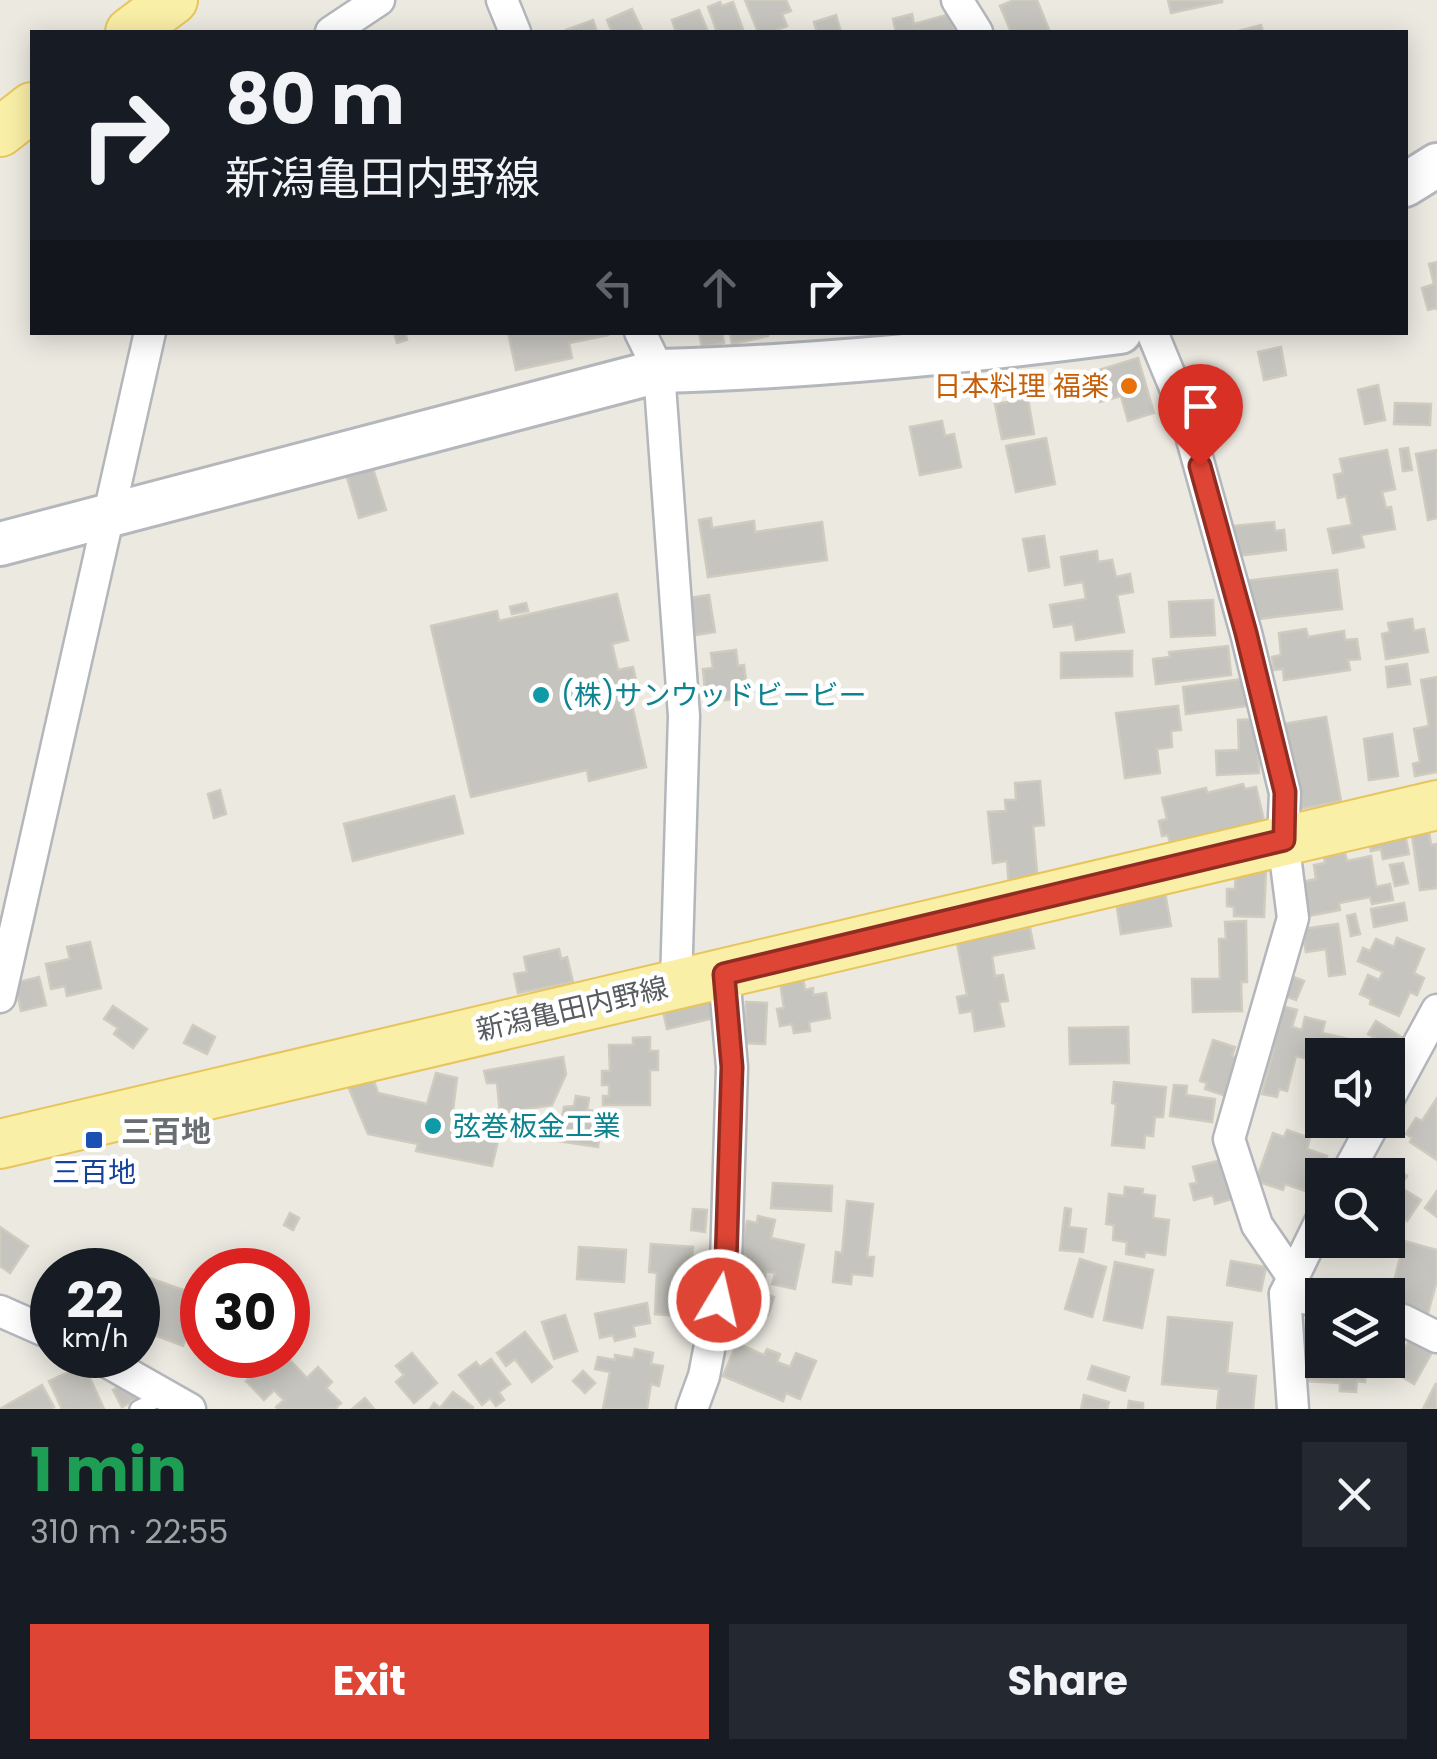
<!DOCTYPE html>
<html lang="en">
<head>
<meta charset="utf-8">
<style>
  :root { --surface:#171b24; --page:#242831; --text:#f1f3f6; --muted:#9ea1a6; --accent:#de4534 }
  body { margin:0; font-family:Poppins,"Noto Sans JP",sans-serif; background:var(--page); color:var(--text); height:100vh; display:flex; flex-direction:column; font-size:38px; white-space:nowrap }
  * { box-sizing:border-box; margin:0 }
  p { font-size:32px; color:var(--muted) }
  .icon { flex:none; width:55px; height:55px; fill:none; stroke:currentColor; stroke-width:2; stroke-linecap:round; stroke-linejoin:round }
  .map { position:relative; height:1409px; overflow:hidden }
  .sheet { display:flex; flex-direction:column; background:var(--surface); flex:1 }
  .sheet>* { flex:none }
  .banner { position:absolute; left:30px; top:30px; width:1378px; height:305px; border-radius:0px; box-shadow:0 5px 25px #0003; background:#171b24; color:var(--text); overflow:hidden }
  .tools { position:absolute; left:1305px; top:1038px; display:grid; gap:20px }
  .tools a { display:grid; place-items:center; width:100px; height:100px; border-radius:0px; background:var(--surface); box-shadow:0 5px 25px #0003; font-size:50px }
  .speed { position:absolute; left:30px; top:1248px; display:flex; gap:20px; font-size:50px; font-weight:700; text-align:center }
  .speed>* { display:grid; place-content:center; width:130px; height:130px; border-radius:50%; background:var(--surface); box-shadow:0 5px 25px #0003; line-height:1 }
  .speed small { font-size:25px; font-weight:400 }
  .speed .limit { border:15px solid #d22; background:#fff; color:#111 }
  .pin { position:absolute; display:grid; place-items:center; width:85px; height:85px; color:#fff; margin:-102px -42px; border-radius:50% 50% 50% 0; rotate:-45deg; box-shadow:0 0 10px #0007 }
  .pin .icon { rotate:45deg }
  .me { position:absolute; width:110px; margin:-55px; rotate:9deg; stroke-linejoin:round; filter:drop-shadow(0 0 8px #0008) }
  .turn { display:flex; align-items:center; gap:35px; height:210px; padding:0 30px; font-size:45px }
  .turn .icon { width:130px; height:130px; stroke-width:2.5 }
  .turn b { display:block; font-size:70px; line-height:85px }
  .lanes { display:flex; align-items:center; height:95px; padding:0 30px; background:#0003; justify-content:center; gap:50px; direction:ltr }
  .lanes .off { opacity:.35 }
  .round { display:grid; place-items:center; flex:none; width:105px; height:105px; border-radius:0px; background:var(--page) }
  .overview { display:flex; align-items:center; justify-content:space-between; height:170px; padding:0 30px }
  h1 { font-size:60px; font-weight:700; line-height:75px; color:#1e9e55 }
  .primary-button { display:flex; gap:20px; margin-top:auto; padding:20px 30px }
  .primary-button a { flex:1; height:115px; border-radius:0px; background:var(--accent); color:#fff; font-size:40px; font-weight:700; line-height:115px; text-align:center }
  .primary-button a+a { background:var(--page); color:var(--text) }
  .map>svg:first-child { display:block }
  .building { fill:#c6c4be; stroke:#cfcbbf; stroke-width:2.5 }
  .lines { fill:none; stroke-linecap:round; stroke-linejoin:round }
  .lane-casing { stroke:#b3b6bb; stroke-width:20 }
  .street-casing { stroke:#b3b6bb; stroke-width:35 }
  .secondary-casing { stroke:#b4b7bc; stroke-width:48 }
  .primary-casing { stroke:#e8c55c; stroke-width:52 }
  .lane { stroke:#fff; stroke-width:15 }
  .street { stroke:#fff; stroke-width:30 }
  .secondary { stroke:#fff; stroke-width:42 }
  .primary { stroke:#faefa7; stroke-width:48 }
  .route-casing { stroke:#902d22; stroke-width:25 }
  .route { stroke:#de4534; stroke-width:18 }
  .food-dot { fill:#e8710a; stroke:#fff; stroke-width:4 }
  .culture-dot { fill:#0f9aa8; stroke:#fff; stroke-width:4 }
  .transit-dot { fill:#1a4fb4; stroke:#fff; stroke-width:4 }
  .labels { text-anchor:middle; dominant-baseline:central; stroke-width:9; stroke-linejoin:round; paint-order:stroke }
  .food-label { font-size:28px; fill:#c56008; stroke:#fff; text-anchor:end }
  .culture-label { font-size:28px; fill:#0d838f; stroke:#fff; text-anchor:start }
  .street-label { font-size:28px; fill:#595c61; stroke:#fff }
  .transit-label { font-size:28px; fill:#164399; stroke:#fff }
  .neighbourhood-label { font-size:30px; font-weight:bold; fill:#6a6e73; stroke:#fff }
</style>
</head>
<body>
<div class="map">
<svg width="1437" height="1409" viewBox="0 0 1437 1409">
  <rect width="100%" height="100%" fill="#ebe9e0"/>
  <!-- building -->
  <g class="building">
    <polygon points="745,0 786,0 791,11 782,14 787,26 772,32 758,32"/>
    <polygon points="1014,0 1037,0 1050,32 1011,32 1000,6"/>
    <polygon points="1168,0 1222,0 1222,2 1171,13"/>
    <polygon points="720,2 722,6 733,2 744,32 717,32 708,7"/>
    <polygon points="632,9 643,32 612,32 607,20"/>
    <polygon points="699,10 708,32 676,32 672,20"/>
    <polygon points="912,14 914,24 950,14 955,32 896,32 893,19"/>
    <polygon points="836,15 841,32 817,32 814,22"/>
    <polygon points="593,20 597,32 567,32 566,30"/>
    <polygon points="1261,25 1263,32 1239,32 1239,31"/>
    <polygon points="1437,262 1437,310 1436,308 1428,310 1422,288 1434,284 1429,264"/>
    <polygon points="386,332 405,332 407,340 397,343 394,333 387,334"/>
    <polygon points="508,332 607,332 608,335 569,343 572,358 516,370"/>
    <polygon points="699,332 722,332 724,343 702,347"/>
    <polygon points="730,332 768,332 768,336 732,344"/>
    <polygon points="1281,347 1286,375 1264,380 1258,352"/>
    <polygon points="1138,358 1154,413 1128,421 1121,396 1100,402 1092,372"/>
    <polygon points="1378,385 1385,420 1365,424 1358,390"/>
    <polygon points="1028,399 1034,434 1002,439 995,404"/>
    <polygon points="1395,403 1431,404 1430,425 1394,424"/>
    <polygon points="942,421 945,436 954,434 961,467 920,475 910,427"/>
    <polygon points="1046,438 1055,484 1016,492 1006,446"/>
    <polygon points="1408,448 1412,470 1403,471 1400,449"/>
    <polygon points="1387,450 1395,489 1382,492 1386,508 1391,507 1395,529 1361,535 1364,547 1333,553 1328,529 1352,525 1346,496 1338,498 1334,475 1343,473 1340,459"/>
    <polygon points="1437,450 1437,518 1428,520 1416,454"/>
    <polygon points="373,469 386,510 359,518 347,477"/>
    <polygon points="711,518 712,528 754,521 755,532 822,522 827,560 708,577 699,520"/>
    <polygon points="1274,522 1275,531 1284,530 1286,550 1236,556 1232,526"/>
    <polygon points="1044,536 1049,567 1029,571 1023,539"/>
    <polygon points="1097,551 1098,562 1112,560 1116,577 1130,574 1133,592 1117,595 1124,632 1076,640 1073,624 1054,627 1050,605 1086,599 1083,582 1065,585 1061,557"/>
    <polygon points="1337,570 1342,609 1250,620 1244,581"/>
    <polygon points="617,594 628,640 612,644 618,670 633,667 639,694 630,696 646,767 589,781 587,770 471,797 431,626 497,611 499,621"/>
    <polygon points="709,595 715,632 695,635 689,598"/>
    <polygon points="1213,600 1215,635 1171,637 1169,602"/>
    <polygon points="526,603 528,611 512,614 510,607"/>
    <polygon points="1412,619 1414,631 1424,629 1428,652 1386,659 1382,634 1390,632 1388,623"/>
    <polygon points="1306,629 1308,637 1344,631 1345,640 1357,639 1360,659 1348,660 1350,670 1284,680 1283,669 1274,670 1272,657 1281,655 1279,633"/>
    <polygon points="1228,646 1231,675 1156,684 1153,659 1170,657 1169,652"/>
    <polygon points="736,650 738,666 744,665 748,698 706,702 703,669 713,668 711,653"/>
    <polygon points="1132,651 1132,676 1061,678 1061,653"/>
    <polygon points="1407,664 1410,684 1388,687 1386,667"/>
    <polygon points="1437,677 1437,772 1415,776 1413,764 1420,762 1414,729 1429,726 1421,680"/>
    <polygon points="1243,679 1247,706 1186,714 1183,687"/>
    <polygon points="1178,706 1181,730 1171,731 1172,747 1157,749 1160,773 1125,778 1116,713"/>
    <polygon points="1326,717 1341,801 1299,809 1283,724"/>
    <polygon points="1257,719 1259,773 1217,775 1216,751 1239,750 1238,720"/>
    <polygon points="1392,734 1398,776 1369,780 1364,739"/>
    <polygon points="1040,781 1044,825 1033,826 1038,883 1009,886 1007,861 993,863 988,812 1006,811 1005,800 1016,800 1015,783"/>
    <polygon points="1243,784 1245,789 1256,787 1265,825 1171,847 1168,835 1162,836 1159,821 1167,819 1162,798 1206,788 1207,793"/>
    <polygon points="220,790 226,814 214,818 208,794"/>
    <polygon points="454,796 463,833 353,861 344,824"/>
    <polygon points="1403,825 1409,854 1383,859 1381,849 1371,851 1366,832"/>
    <polygon points="1429,832 1431,845 1437,844 1437,888 1420,890 1412,835"/>
    <polygon points="1345,853 1347,861 1371,856 1376,887 1390,884 1393,900 1372,904 1370,897 1339,903 1340,910 1308,916 1302,882 1316,879 1314,865 1325,863 1324,857"/>
    <polygon points="1403,863 1408,883 1395,886 1390,865"/>
    <polygon points="1236,867 1266,868 1264,917 1234,916 1234,907 1227,906 1227,889 1235,889"/>
    <polygon points="1164,887 1171,926 1121,934 1115,894"/>
    <polygon points="1404,903 1407,920 1374,927 1371,909"/>
    <polygon points="1355,914 1360,934 1351,936 1347,916"/>
    <polygon points="1246,921 1247,982 1241,982 1242,1011 1193,1012 1192,979 1220,979 1219,939 1226,939 1225,922"/>
    <polygon points="1338,924 1345,974 1329,976 1326,949 1306,952 1302,929"/>
    <polygon points="969,928 988,935 1030,928 1034,948 992,956 995,976 1003,975 1008,1001 999,1002 1004,1026 975,1031 972,1011 960,1013 957,997 967,995 957,943 971,940"/>
    <polygon points="1397,938 1424,949 1414,973 1424,978 1417,995 1410,992 1399,1016 1370,1004 1371,999 1360,994 1368,975 1379,980 1383,972 1358,961 1363,948 1370,951 1376,939 1394,947"/>
    <polygon points="90,942 101,988 67,996 65,986 51,989 46,964 70,959 67,947"/>
    <polygon points="559,949 561,959 567,957 573,982 518,993 514,974 527,972 524,957"/>
    <polygon points="1291,976 1304,981 1296,1000 1284,996"/>
    <polygon points="39,977 46,1005 21,1011 15,983"/>
    <polygon points="803,978 805,990 813,988 813,995 826,993 830,1018 809,1022 810,1031 794,1033 792,1024 780,1026 777,1009 784,1008 780,982"/>
    <polygon points="714,990 714,1018 667,1029 661,1002"/>
    <polygon points="746,1002 767,1003 765,1044 745,1043"/>
    <polygon points="1277,1005 1297,1010 1292,1027 1302,1030 1305,1017 1325,1022 1322,1033 1361,1042 1357,1055 1322,1055 1322,1091 1312,1088 1318,1062 1296,1056 1287,1091 1279,1089 1277,1097 1262,1094 1274,1048 1267,1047"/>
    <polygon points="113,1006 147,1029 133,1048 114,1034 118,1028 104,1019"/>
    <polygon points="1376,1021 1404,1039 1388,1067 1388,1055 1366,1055 1376,1039 1368,1034"/>
    <polygon points="193,1025 215,1037 207,1054 184,1043"/>
    <polygon points="1128,1027 1129,1063 1070,1064 1069,1028"/>
    <polygon points="650,1037 650,1051 658,1051 658,1070 650,1070 650,1105 603,1105 603,1096 609,1096 609,1085 602,1085 602,1071 610,1071 609,1045 633,1045 633,1038"/>
    <polygon points="1213,1040 1235,1047 1232,1056 1240,1059 1229,1097 1205,1089 1207,1083 1200,1081"/>
    <polygon points="563,1057 566,1074 552,1105 500,1113 497,1083 487,1083 484,1071"/>
    <polygon points="371,1073 378,1093 427,1104 436,1073 457,1078 453,1110 503,1119 492,1166 416,1151 418,1144 368,1134 348,1086"/>
    <polygon points="1114,1082 1166,1087 1163,1117 1155,1117 1153,1136 1145,1135 1144,1148 1112,1145 1116,1104 1112,1103"/>
    <polygon points="1174,1085 1187,1086 1186,1095 1215,1099 1212,1122 1170,1116"/>
    <polygon points="576,1096 589,1098 587,1110 602,1112 598,1147 558,1141 564,1107 574,1106"/>
    <polygon points="1437,1098 1437,1160 1410,1142 1412,1138 1406,1134 1416,1118 1422,1121"/>
    <polygon points="1287,1130 1310,1138 1307,1149 1327,1156 1314,1194 1285,1184 1283,1190 1256,1181 1273,1133 1284,1137"/>
    <polygon points="1222,1160 1232,1199 1215,1204 1213,1195 1194,1200 1190,1184 1197,1183 1193,1167"/>
    <polygon points="1373,1164 1390,1175 1394,1168 1407,1176 1400,1187 1421,1200 1407,1221 1402,1218 1390,1237 1388,1235 1388,1175 1367,1175"/>
    <polygon points="773,1183 832,1186 831,1211 771,1208"/>
    <polygon points="1125,1187 1143,1189 1142,1194 1155,1196 1153,1218 1169,1220 1165,1255 1145,1252 1144,1257 1126,1254 1127,1242 1113,1240 1114,1225 1106,1224 1109,1194 1124,1196"/>
    <polygon points="1437,1191 1437,1217 1425,1208"/>
    <polygon points="847,1201 873,1204 867,1257 874,1257 872,1276 852,1274 851,1284 833,1282 836,1252 842,1253"/>
    <polygon points="1065,1208 1071,1209 1069,1227 1086,1229 1083,1252 1060,1250"/>
    <polygon points="693,1209 707,1210 705,1232 691,1230"/>
    <polygon points="290,1213 299,1218 293,1230 284,1225"/>
    <polygon points="758,1216 775,1220 771,1238 804,1245 795,1289 772,1284 775,1273 766,1271 763,1287 746,1283 748,1272 736,1269 747,1221 757,1223"/>
    <polygon points="0,1227 28,1246 10,1273 0,1266"/>
    <polygon points="1404,1241 1437,1250 1437,1280 1427,1317 1388,1306"/>
    <polygon points="651,1244 693,1247 692,1256 703,1256 703,1271 693,1270 690,1317 655,1314 657,1273 649,1272"/>
    <polygon points="579,1247 626,1250 624,1282 577,1279"/>
    <polygon points="1080,1259 1106,1267 1092,1317 1065,1309"/>
    <polygon points="1231,1261 1266,1267 1261,1291 1227,1285"/>
    <polygon points="1115,1262 1153,1270 1142,1328 1104,1320"/>
    <polygon points="138,1274 192,1293 186,1309 195,1312 183,1346 138,1329"/>
    <polygon points="757,1291 774,1297 768,1315 751,1310"/>
    <polygon points="647,1303 650,1323 633,1326 635,1336 615,1341 613,1335 600,1338 595,1314"/>
    <polygon points="565,1315 577,1351 554,1359 542,1322"/>
    <polygon points="1168,1317 1232,1323 1227,1373 1256,1376 1253,1409 1217,1409 1219,1389 1162,1384"/>
    <polygon points="525,1332 552,1367 532,1382 515,1359 506,1366 497,1353"/>
    <polygon points="1412,1336 1434,1349 1414,1384 1392,1371"/>
    <polygon points="1308,1339 1322,1339 1322,1360 1366,1360 1365,1382 1357,1381 1356,1392 1340,1391 1340,1383 1306,1381"/>
    <polygon points="737,1343 764,1355 767,1349 780,1354 777,1362 790,1367 796,1353 816,1361 800,1399 786,1393 783,1401 723,1376"/>
    <polygon points="635,1349 653,1353 651,1364 663,1366 659,1386 651,1384 647,1409 603,1409 610,1372 595,1369 598,1357 615,1360 615,1355 633,1358"/>
    <polygon points="412,1353 437,1383 414,1403 396,1382 404,1375 396,1366"/>
    <polygon points="233,1355 285,1355 307,1378 318,1367 332,1382 326,1388 341,1403 335,1409 278,1409 276,1407 284,1400 274,1390 264,1400 246,1381 262,1365 256,1358 246,1368"/>
    <polygon points="491,1359 510,1384 499,1392 504,1400 496,1406 490,1398 482,1405 459,1375 476,1362 480,1367"/>
    <polygon points="84,1365 104,1409 62,1409 49,1381"/>
    <polygon points="1092,1366 1129,1377 1125,1391 1088,1379"/>
    <polygon points="583,1371 595,1383 585,1393 573,1381"/>
    <polygon points="132,1379 142,1396 122,1407 113,1390"/>
    <polygon points="1436,1383 1437,1409 1423,1409"/>
    <polygon points="42,1385 54,1407 50,1409 0,1409"/>
    <polygon points="453,1392 473,1407 472,1409 430,1409 434,1403 440,1408"/>
    <polygon points="1084,1395 1109,1402 1107,1409 1081,1409"/>
    <polygon points="365,1398 374,1409 352,1409"/>
    <polygon points="1129,1401 1143,1403 1143,1409 1128,1409"/>
  </g>
  <g class="lines">
    <defs>
      <polyline id="lane" points="138,1409 165,1395"/>
      <g id="street">
        <polyline points="502,0 515,32"/>
        <polyline points="957,0 977,32"/>
        <polyline points="331,32 379,0"/>
        <polyline points="640,332 659,371 684,716 676,984"/>
        <polyline points="1152,332 1183,407 1246,633 1285,793 1283,840 1293,918 1229,1139 1257,1225 1292,1276"/>
        <polyline points="0,997 150,332"/>
        <polyline points="1388,1100 1437,1010"/>
        <polyline points="1346,1175 1376,1120"/>
        <polyline points="1285,1294 1322,1302"/>
        <polyline points="0,1311 52,1334"/>
        <polyline points="1388,1316 1403,1320 1437,1337"/>
        <polyline points="95,1355 190,1409"/>
        <polyline points="692,1409 704,1376 726,1262 732,1067 724,974"/>
        <polyline points="1293,1409 1285,1294 1322,1218"/>
      </g>
      <g id="secondary">
        <polyline points="1405,185 1437,165"/>
        <path d="M0,544L659,371C813,367 966,352 1120,332"/>
      </g>
      <g id="primary">
        <polyline points="130,32 173,0"/>
        <polyline points="0,132 32,107"/>
        <polyline points="0,1144 1437,805"/>
      </g>
    </defs>
    <!-- lane casing -->
    <use href="#lane" class="lane-casing"/>
    <!-- street casing -->
    <use href="#street" class="street-casing"/>
    <!-- secondary casing -->
    <use href="#secondary" class="secondary-casing"/>
    <!-- primary casing -->
    <use href="#primary" class="primary-casing"/>
    <!-- lane -->
    <use href="#lane" class="lane"/>
    <!-- street -->
    <use href="#street" class="street"/>
    <!-- secondary -->
    <use href="#secondary" class="secondary"/>
    <!-- primary -->
    <use href="#primary" class="primary"/>
  </g>
  <g class="lines">
    <defs>
      <polyline id="route" points="719,1300 726,1262 732,1067 724,974 1284,840 1285,792 1246,633 1200,466"/>
    </defs>
    <!-- route casing -->
    <use href="#route" class="route-casing"/>
    <!-- route -->
    <use href="#route" class="route"/>
  </g>
  <!-- markers -->
  <circle class="food-dot" cx="1129" cy="386" r="10"/>
  <g class="culture-dot">
    <circle cx="541" cy="695" r="10"/>
    <circle cx="433" cy="1126" r="10"/>
  </g>
  <rect class="transit-dot" x="84" y="1130" width="20" height="20" rx="5"/>
  <g class="labels">
    <!-- food labels -->
    <g class="food-label">
      <text x="1109" y="386">日本料理 福楽</text>
    </g>
    <!-- culture labels -->
    <g class="culture-label">
      <text x="561" y="695">(株)サンウッドビービー</text>
      <text x="453" y="1126">弦巻板金工業</text>
    </g>
    <!-- street labels -->
    <g class="street-label">
      <text transform="translate(572 1009) rotate(-13)">新潟亀田内野線</text>
    </g>
    <!-- transit labels -->
    <g class="transit-label">
      <text x="94" y="1172">三百地</text>
    </g>
    <!-- neighbourhood labels -->
    <g class="neighbourhood-label">
      <text x="166" y="1131">三百地</text>
    </g>
  </g>
</svg>
<div class="tools">
<a><svg class="icon" aria-label="sound" viewBox="0 0 24 24"><path d="M4 9h4l5-4v14l-5-4H4zM17 9q2 3 0 6"/></svg></a>
<a><svg class="icon" aria-label="search" viewBox="0 0 24 24"><circle cx="10" cy="10" r="6"/><path d="M15 15l6 6"/></svg></a>
<a><svg class="icon" aria-label="layers" viewBox="0 0 24 24"><path d="M12 4l9 5-9 5-9-5zM3 14l9 5 9-5"/></svg></a>
</div>
<div class="speed"><div>22<small>km/h</small></div><div class="limit">30</div></div>
<div class="pin" style="left:1200px;top:466px;background:#d93025"><svg class="icon" aria-label="arrive" viewBox="0 0 24 24"><path d="M6 21V4h12l-3 4 3 4H6"/></svg></div>
<svg class="me" style="left:719px;top:1300px" viewBox="-20 -20 40 40"><circle r="17" fill="#de4534" stroke="#fff" stroke-width="3"/><path d="M0-11L8 9 0 5-8 9z" fill="#fff"/></svg>
<div class="banner">
<div class="turn"><svg class="icon" aria-label="right" viewBox="0 0 24 24"><path d="M7 20v-9h11M14 6l5 5-5 5"/></svg><div><b>80 m</b>新潟亀田内野線</div></div>
<div class="lanes"><svg class="icon off" aria-label="left" viewBox="0 0 24 24"><path d="M17 20v-9H6M10 6l-5 5 5 5"/></svg><svg class="icon off" aria-label="ahead" viewBox="0 0 24 24"><path d="M12 20V5M6 11l6-6 6 6"/></svg><svg class="icon" aria-label="right" viewBox="0 0 24 24"><path d="M7 20v-9h11M14 6l5 5-5 5"/></svg></div>
</div>
</div>
<section class="sheet">
<div class="overview"><div><h1>1 min</h1><p>310 m · 22:55</p></div><a class="round"><svg class="icon" aria-label="close" viewBox="0 0 24 24"><path d="M6 6l12 12M18 6L6 18"/></svg></a></div>
<div class="primary-button"><a>Exit</a><a>Share</a></div>
</section>
</body>
</html>
